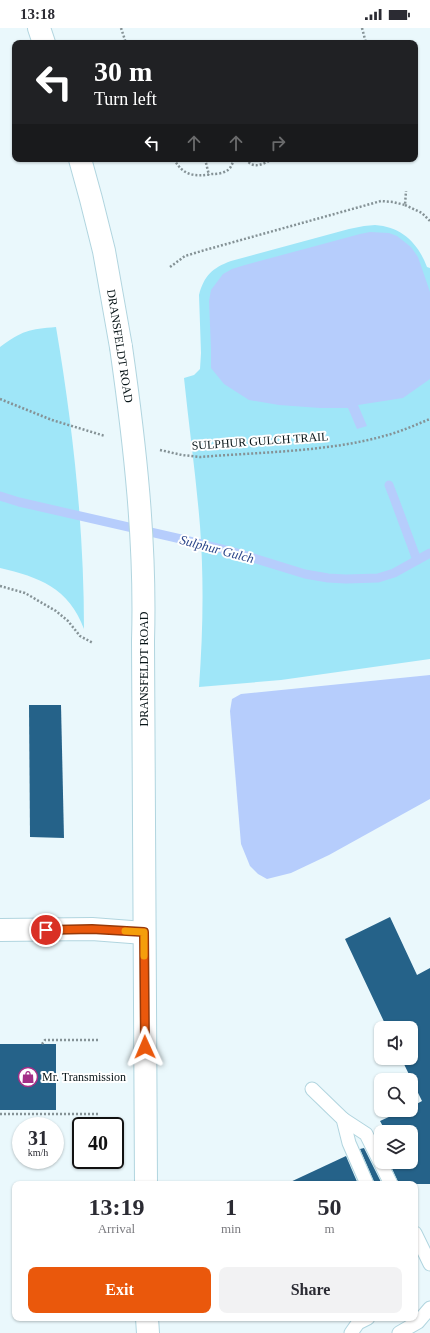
<!DOCTYPE html>
<html lang="en">
<head>
<meta charset="utf-8">
<style>
  :root { --surface:#fff; --page:#f2f2f3; --text:#2b2b33; --muted:#7c7c81; --accent:#ea580c }
  body { margin:0; font-family:"Times New Roman",serif; background:var(--page); color:var(--text); height:100vh; display:flex; flex-direction:column; font-size:15px; white-space:nowrap }
  * { box-sizing:border-box; margin:0 }
  p { font-size:13px; color:var(--muted) }
  .icon { flex:none; width:22px; height:22px; fill:none; stroke:currentColor; stroke-width:2; stroke-linecap:round; stroke-linejoin:round }
  .map { position:relative; flex:1; overflow:hidden }
  .side { position:absolute; left:12px; top:1153px; width:406px; height:140px; display:flex; flex-direction:column; background:var(--surface); border-radius:8px; box-shadow:0 1px 3px #0004 }
  .side>* { flex:none }
  .hud { position:absolute; left:12px; top:12px; width:406px; height:122px; border-radius:8px; box-shadow:0 1px 3px #0004; background:#202124; color:#fff; overflow:hidden }
  .controls { position:absolute; left:374px; top:993px; display:grid; gap:8px }
  .controls a { display:grid; place-items:center; width:44px; height:44px; border-radius:8px; background:var(--surface); box-shadow:0 1px 3px #0004; font-size:20px }
  .speed { position:absolute; left:12px; top:1089px; display:flex; gap:8px; font-size:20px; font-weight:700; text-align:center }
  .speed>* { display:grid; place-content:center; width:52px; height:52px; border-radius:50%; background:var(--surface); box-shadow:0 1px 3px #0004; line-height:1 }
  .speed small { font-size:10px; font-weight:400 }
  .speed .limit { border:2px solid #111; border-radius:6px; background:#fff; color:#111 }
  .pin { position:absolute; display:grid; place-items:center; width:34px; height:34px; color:#fff; margin:-17px; border:2px solid #fff; border-radius:50%; box-shadow:0 1px 4px #0007 }
  .me { position:absolute; width:44px; margin:-22px; rotate:359deg; stroke-linejoin:round; filter:drop-shadow(0 0 3px #0008) }
  .turn { display:flex; align-items:center; gap:14px; height:84px; padding:0 16px; font-size:18px }
  .turn .icon { width:52px; height:52px; stroke-width:2.5 }
  .turn b { display:block; font-size:28px; line-height:34px }
  .lanes { display:flex; align-items:center; height:38px; padding:0 16px; background:#0003; justify-content:center; gap:20px; direction:ltr }
  .lanes .off { opacity:.35 }
  .eta { display:flex; justify-content:space-evenly; align-items:center; height:68px; text-align:center }
  .eta b { font-size:24px; font-weight:700; line-height:28px }
  .primary-button { display:flex; gap:8px; margin-top:auto; padding:8px 16px }
  .primary-button a { flex:1; height:46px; border-radius:8px; background:var(--accent); color:#fff; font-size:16px; font-weight:700; line-height:46px; text-align:center }
  .primary-button a+a { background:var(--page); color:var(--text) }
  .status { display:flex; justify-content:space-between; align-items:center; height:28px; padding:0 20px; background:var(--surface); direction:ltr }
  .status svg { height:11px; fill:currentColor }
  .map>svg:first-child { display:block }
  .green { fill:#9fe6f8 }
  .water { fill:#b6cdfc }
  .lines { fill:none; stroke-linecap:round; stroke-linejoin:round }
  .stream { stroke:#b6cdfc; stroke-width:9 }
  .building { fill:#256289 }
  .service-casing { stroke:#b1d5df; stroke-width:15 }
  .minor-casing { stroke:#b1d5df; stroke-width:24 }
  .tertiary-casing { stroke:#b1d5df; stroke-width:24 }
  .path { stroke:#859296; stroke-width:2.5; stroke-dasharray:2 2; stroke-linecap:butt }
  .service { stroke:#fff; stroke-width:13 }
  .minor { stroke:#fff; stroke-width:22 }
  .tertiary { stroke:#fff; stroke-width:22 }
  .tertiary-bridge-casing { stroke:#b1d5df; stroke-width:24; stroke-linecap:butt }
  .tertiary-bridge { stroke:#fff; stroke-width:22 }
  .route-casing { stroke:#983908; stroke-width:10 }
  .route { stroke:#ea580c; stroke-width:7 }
  .slow { stroke:#f59e0b; stroke-width:7 }
  .labels { text-anchor:middle; dominant-baseline:central; stroke-width:4; stroke-linejoin:round; paint-order:stroke }
  .street-label { font-size:12px; fill:#071417; stroke:#fff }
  .poi-label { font-size:12px; fill:#071417; stroke:#fff; text-anchor:start }
  .water-label { font-size:13px; font-style:italic; fill:#2a458a; stroke:#fff }
</style>
</head>
<body>
<div class="status"><b>13:18</b><svg viewBox="0 0 49 12"><path d="M0 12V9h3v3zM5 12V6h3v6zM10 12V3h3v9zM15 12V0h3v12zM26 1h20v11H26zM47 4h2v5h-2z"/></svg></div>
<div class="map">
<svg width="430" height="1305" viewBox="0 0 430 1305">
  <rect width="100%" height="100%" fill="#eaf8fc"/>
  <!-- green -->
  <g class="green">
    <path d="M375,197C402,199 418,215 427,239L430,240V631L281,652L199,659C203,605 204,551 200,498C196,448 189,399 184,350L194,347L200,341L201,325L199,267C204,248 212,240 231,233L349,201L364,198Z"/>
    <path d="M56,299C73,399 84,500 84,601C69,560 39,549 0,540V319C21,303 30,301 56,299Z"/>
  </g>
  <!-- water -->
  <g class="water">
    <polygon points="370,204 389,205 397,208 411,219 418,229 430,264 430,351 403,370 358,377 367,398 357,401 348,380 320,380 279,377 249,372 224,356 211,340 211,321 209,273 211,262 223,246 232,241 245,237 360,206"/>
    <polygon points="430,647 430,771 329,827 291,845 267,851 258,846 250,838 241,816 230,683 232,671 241,666"/>
  </g>
  <g class="lines">
    <!-- stream -->
    <g class="stream">
      <polyline points="389,457 394,470 417,532"/>
      <polyline points="0,468 19,474 181,511 234,524 305,546 328,550 346,551 378,550 394,545 430,525"/>
    </g>
  </g>
  <!-- building -->
  <g class="building">
    <polygon points="29,677 61,677 64,810 30,809"/>
    <polygon points="390,889 417,947 430,940 430,1156 399,1156 389,1134 411,1134 411,1104 386,1104 380,1093 404,1082 411,1082 411,1079 422,1073 401,1030 411,1030 411,1000 387,1000 345,911"/>
    <rect x="0" y="1016" width="56" height="66"/>
    <polygon points="364,1120 382,1156 375,1156 360,1121"/>
    <polygon points="346,1128 358,1156 286,1156"/>
  </g>
  <g class="lines">
    <defs>
      <g id="service">
        <polyline points="312,1061 343,1091 349,1115 367,1156"/>
        <polyline points="343,1091 366,1106 391,1156"/>
        <polyline points="415,1205 430,1236"/>
        <polyline points="351,1305 358,1295 368,1290"/>
        <polyline points="399,1305 418,1294 430,1280"/>
      </g>
      <polyline id="minor" points="0,902 92,901 144,905"/>
      <g id="tertiary">
        <polyline points="39,0 44,15"/>
        <polyline points="80,131 91,171 104,223 121,319"/>
        <polyline points="143,613 146,1156"/>
        <polyline points="147,1290 148,1305"/>
      </g>
    </defs>
    <!-- service casing -->
    <use href="#service" class="service-casing"/>
    <!-- minor casing -->
    <use href="#minor" class="minor-casing"/>
    <!-- tertiary casing -->
    <use href="#tertiary" class="tertiary-casing"/>
    <!-- path -->
    <g class="path">
      <polyline points="121,0 126,15"/>
      <polyline points="362,0 366,15"/>
      <path d="M174,131C183,148 195,149 212,146C218,146 226,145 230,140C232,137 233,134 234,131"/>
      <polyline points="205,131 209,147"/>
      <path d="M246,131C253,142 264,136 272,131"/>
      <polyline points="405,177 422,185 430,193"/>
      <polyline points="170,239 185,228 205,222 381,173 393,174 405,177 406,163"/>
      <polyline points="0,371 52,392 105,408"/>
      <path d="M160,422L182,427L200,429C260,424 327,424 384,408C400,404 415,397 430,391"/>
      <polyline points="0,558 25,565 56,583 68,593 80,608 93,615"/>
      <polyline points="42,1016 45,1012 100,1012"/>
      <polyline points="0,1086 100,1086"/>
    </g>
    <!-- service -->
    <use href="#service" class="service"/>
    <!-- minor -->
    <use href="#minor" class="minor"/>
    <!-- tertiary -->
    <use href="#tertiary" class="tertiary"/>
    <defs>
      <path id="tertiary-bridge" d="M121,319C135,417 146,515 143,613"/>
    </defs>
    <!-- tertiary-bridge casing -->
    <use href="#tertiary-bridge" class="tertiary-bridge-casing"/>
    <!-- tertiary-bridge -->
    <use href="#tertiary-bridge" class="tertiary-bridge"/>
  </g>
  <g class="lines">
    <defs>
      <polyline id="route" points="46,902 92,901 144,904 145,1019"/>
    </defs>
    <!-- route casing -->
    <use href="#route" class="route-casing"/>
    <!-- route -->
    <use href="#route" class="route"/>
    <!-- slow -->
    <polyline class="slow" points="125,903 144,904 144,928"/>
  </g>
  <!-- icons -->
  <defs>
    <symbol id="shop-ring" viewBox="-11 -11 22 22"><circle r="9.5" fill="#fff" stroke="#a42e87" stroke-width="1.5"/><path d="M-5-2.5h2.3a2.7 3.5 0 0 1 5.4 0H5L5.5 6h-11ZM-1.5-2.5h3a1.5 2.3 0 0 0-3 0Z" fill="#a42e87"/></symbol>
  </defs>
  <g fill-rule="evenodd">
    <use href="#shop-ring" x="17" y="1038" width="22" height="22"/>
  </g>
  <g class="labels">
    <!-- street labels -->
    <g class="street-label">
      <text transform="translate(120 318) rotate(81)">DRANSFELDT ROAD</text>
      <text transform="translate(260 413) rotate(-4)">SULPHUR GULCH TRAIL</text>
      <text transform="translate(144 641) rotate(-90)">DRANSFELDT ROAD</text>
    </g>
    <!-- poi labels -->
    <g class="poi-label">
      <text x="42" y="1049">Mr. Transmission</text>
    </g>
    <!-- water labels -->
    <g class="water-label">
      <text transform="translate(217 521) rotate(15)">Sulphur Gulch</text>
    </g>
  </g>
</svg>
<div class="controls">
<a><svg class="icon" aria-label="sound" viewBox="0 0 24 24"><path d="M4 9h4l5-4v14l-5-4H4zM17 9q2 3 0 6"/></svg></a>
<a><svg class="icon" aria-label="search" viewBox="0 0 24 24"><circle cx="10" cy="10" r="6"/><path d="M15 15l6 6"/></svg></a>
<a><svg class="icon" aria-label="layers" viewBox="0 0 24 24"><path d="M12 4l9 5-9 5-9-5zM3 14l9 5 9-5"/></svg></a>
</div>
<div class="speed"><div>31<small>km/h</small></div><div class="limit">40</div></div>
<div class="pin" style="left:46px;top:902px;background:#d93025"><svg class="icon" aria-label="arrive" viewBox="0 0 24 24"><path d="M6 21V4h12l-3 4 3 4H6"/></svg></div>
<svg class="me" style="left:145px;top:1019px" viewBox="-20 -20 40 40"><path d="M0-17L14 15 0 8-14 15z" fill="#ea580c" stroke="#fff" stroke-width="4"/></svg>
<div class="hud">
<div class="turn"><svg class="icon" aria-label="left" viewBox="0 0 24 24"><path d="M17 20v-9H6M10 6l-5 5 5 5"/></svg><div><b>30 m</b>Turn left</div></div>
<div class="lanes"><svg class="icon" aria-label="left" viewBox="0 0 24 24"><path d="M17 20v-9H6M10 6l-5 5 5 5"/></svg><svg class="icon off" aria-label="ahead" viewBox="0 0 24 24"><path d="M12 20V5M6 11l6-6 6 6"/></svg><svg class="icon off" aria-label="ahead" viewBox="0 0 24 24"><path d="M12 20V5M6 11l6-6 6 6"/></svg><svg class="icon off" aria-label="right" viewBox="0 0 24 24"><path d="M7 20v-9h11M14 6l5 5-5 5"/></svg></div>
</div>
<section class="side">
<div class="eta">
<div><b>13:19</b><p>Arrival</p></div>
<div><b>1</b><p>min</p></div>
<div><b>50</b><p>m</p></div>
</div>
<div class="primary-button"><a>Exit</a><a>Share</a></div>
</section>
</div>
</body>
</html>
